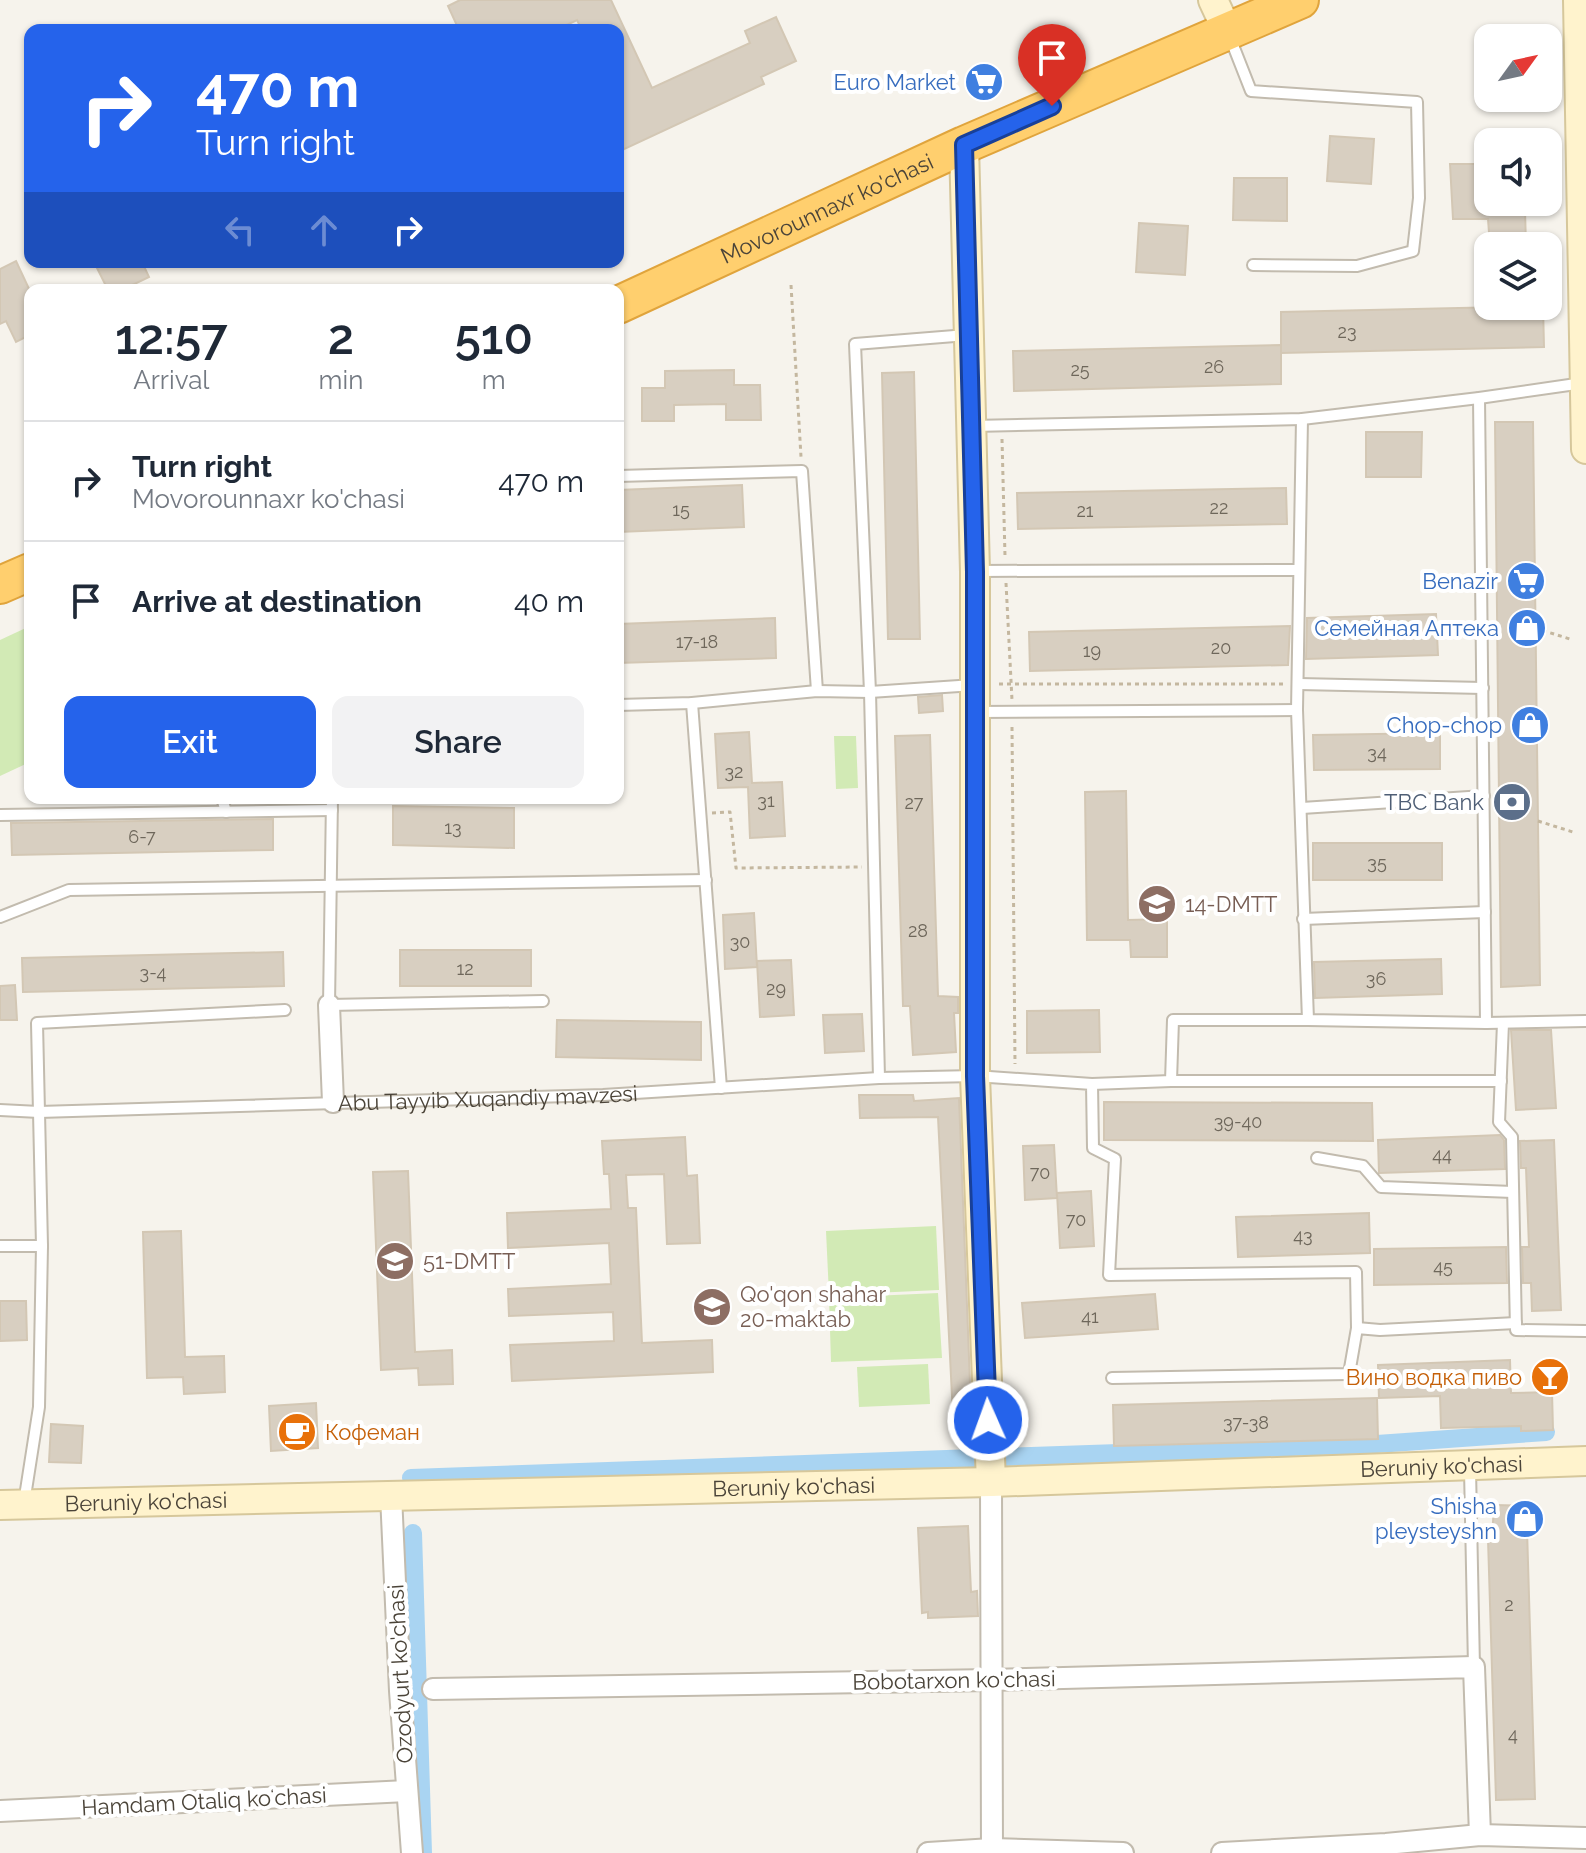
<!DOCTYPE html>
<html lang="en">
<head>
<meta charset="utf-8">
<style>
  :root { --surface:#fff; --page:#f2f2f3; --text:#1f2937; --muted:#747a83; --line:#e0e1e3; --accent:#2563eb }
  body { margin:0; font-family:Raleway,sans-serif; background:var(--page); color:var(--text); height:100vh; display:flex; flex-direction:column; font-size:30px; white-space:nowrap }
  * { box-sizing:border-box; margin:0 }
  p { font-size:26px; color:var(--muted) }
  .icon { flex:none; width:44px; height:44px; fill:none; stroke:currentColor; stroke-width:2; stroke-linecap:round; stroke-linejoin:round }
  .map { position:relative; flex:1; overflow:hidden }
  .details { position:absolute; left:24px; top:284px; width:600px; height:520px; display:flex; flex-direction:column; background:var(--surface); border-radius:16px; box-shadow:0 2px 6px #0004 }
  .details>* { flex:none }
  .banner { position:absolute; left:24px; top:24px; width:600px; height:244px; border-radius:16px; box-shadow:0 2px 6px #0004; background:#2563eb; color:#fff; overflow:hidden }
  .needle { width:52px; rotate:57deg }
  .fabs { position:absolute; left:1474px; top:24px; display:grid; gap:16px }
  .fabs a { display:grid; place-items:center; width:88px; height:88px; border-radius:16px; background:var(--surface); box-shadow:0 2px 6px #0004; font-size:40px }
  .pin { position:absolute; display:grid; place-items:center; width:68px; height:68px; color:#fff; margin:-82px -34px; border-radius:50% 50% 50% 0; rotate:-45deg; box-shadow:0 0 8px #0007 }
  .pin .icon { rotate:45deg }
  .me { position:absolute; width:88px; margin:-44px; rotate:358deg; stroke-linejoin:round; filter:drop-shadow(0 0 6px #0008) }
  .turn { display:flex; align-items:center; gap:28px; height:168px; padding:0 40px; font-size:36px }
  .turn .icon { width:104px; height:104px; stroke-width:2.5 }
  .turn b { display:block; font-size:56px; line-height:68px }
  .lanes { display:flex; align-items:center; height:76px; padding:0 40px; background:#0003; justify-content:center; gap:40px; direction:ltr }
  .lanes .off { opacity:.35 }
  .eta { display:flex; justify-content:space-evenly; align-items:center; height:136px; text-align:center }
  .eta b { font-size:48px; font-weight:600; line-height:56px }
  .action { display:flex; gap:16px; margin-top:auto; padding:16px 40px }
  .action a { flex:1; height:92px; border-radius:16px; background:var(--accent); color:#fff; font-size:32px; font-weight:600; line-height:92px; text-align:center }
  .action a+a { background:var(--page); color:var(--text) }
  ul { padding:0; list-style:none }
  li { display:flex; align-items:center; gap:24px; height:120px; padding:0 40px; border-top:2px solid var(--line) }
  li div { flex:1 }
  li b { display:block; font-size:30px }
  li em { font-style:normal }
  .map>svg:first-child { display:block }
  .green { fill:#d2eab5 }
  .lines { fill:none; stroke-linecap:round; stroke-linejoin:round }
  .canal { stroke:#a9d4f2; stroke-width:18 }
  .building { fill:#d8cfc1; stroke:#d3c7b4; stroke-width:2 }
  .lane-casing { stroke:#c2bbae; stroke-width:14 }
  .street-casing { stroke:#c2bbae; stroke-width:24 }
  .secondary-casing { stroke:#d6c79b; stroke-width:32 }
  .highway-casing { stroke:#e0a43c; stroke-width:40 }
  .path { stroke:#c4b79f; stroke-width:3; stroke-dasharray:4 4; stroke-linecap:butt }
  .lane { stroke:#fff; stroke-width:10 }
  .street { stroke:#fff; stroke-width:20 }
  .secondary { stroke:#fff3cd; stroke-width:28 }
  .highway { stroke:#ffcf6e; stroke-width:36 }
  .route-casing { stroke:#184099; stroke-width:20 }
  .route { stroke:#2563eb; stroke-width:14 }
  .labels { text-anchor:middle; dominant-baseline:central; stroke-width:8; stroke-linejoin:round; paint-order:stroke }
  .number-label { font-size:18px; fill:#6e675b }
  .shop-label { font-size:22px; fill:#366cbe; stroke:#fff; text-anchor:end }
  .street-label { font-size:22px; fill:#4b4439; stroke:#fff }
  .service-label { font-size:22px; fill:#4e5e75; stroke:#fff; text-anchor:end }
  .education-label { font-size:22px; fill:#785e54; stroke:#fff; text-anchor:start }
  .food-label { font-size:22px; fill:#c56008; stroke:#fff; text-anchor:end }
</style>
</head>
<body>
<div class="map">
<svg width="1586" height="1853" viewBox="0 0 1586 1853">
  <rect width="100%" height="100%" fill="#f6f3ec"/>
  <!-- green -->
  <g class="green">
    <polygon points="30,626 30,762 0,776 0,640"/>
    <polygon points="834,736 856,736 858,788 836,789"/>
    <polygon points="936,1226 939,1290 829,1295 826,1231"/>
    <polygon points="938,1293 942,1358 831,1362 829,1298"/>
    <polygon points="928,1364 930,1404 859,1407 857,1367"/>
  </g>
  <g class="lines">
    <!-- canal -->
    <g class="canal">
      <polyline points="1005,1457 1377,1444 1546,1432"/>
      <polyline points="411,1478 975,1458"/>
      <polyline points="413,1533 423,1853"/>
    </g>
  </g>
  <!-- building -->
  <g class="building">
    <polygon points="460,0 611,0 652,88 750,43 745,31 776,17 796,61 761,77 764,84 618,152 618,30 582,30 577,20 556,30 459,30 448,6"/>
    <polygon points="1330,136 1374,139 1371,184 1327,181"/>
    <polygon points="1450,164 1488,164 1488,202 1491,202 1491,210 1525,210 1526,246 1490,246 1488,219 1453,219"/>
    <polygon points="1234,178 1287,178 1287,221 1233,220"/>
    <polygon points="1139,223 1188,226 1185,275 1136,272"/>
    <polygon points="16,261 30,291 30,335 16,342 6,321 0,324 0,269"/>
    <polygon points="94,262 142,262 149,277 122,290 108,290"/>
    <polygon points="1543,306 1544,347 1281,353 1281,312"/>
    <polygon points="1281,345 1281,384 1014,391 1013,351"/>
    <polygon points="734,370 734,385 760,385 761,420 726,420 726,404 674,405 674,421 642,421 642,388 665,388 665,371"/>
    <polygon points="914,372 920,639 888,639 882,373"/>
    <polygon points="1495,422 1533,422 1540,985 1501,987"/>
    <polygon points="1366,432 1422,432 1421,477 1366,477"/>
    <polygon points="742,485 744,527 618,532 618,490"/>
    <polygon points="1286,488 1287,524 1018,529 1017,493"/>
    <polygon points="1436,614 1438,655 1306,659 1307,618"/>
    <polygon points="775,618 776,658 618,663 618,624"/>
    <polygon points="1290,626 1288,665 1030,671 1029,632"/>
    <polygon points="942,695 943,711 919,713 918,697"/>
    <polygon points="749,732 752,783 782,782 785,836 750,838 748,787 718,788 715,734"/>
    <polygon points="1440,733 1440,769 1314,770 1313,735"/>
    <polygon points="930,735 938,996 958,997 958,1013 954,1013 956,1052 913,1055 910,1006 903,1006 895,736"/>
    <polygon points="1126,791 1128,920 1167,919 1167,957 1131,957 1130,940 1087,940 1085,792"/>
    <polygon points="393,806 514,808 514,848 393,845"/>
    <polygon points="273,819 273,850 12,855 11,823"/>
    <rect x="1313" y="843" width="129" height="37"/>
    <polygon points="754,913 757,967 725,969 723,915"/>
    <rect x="400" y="950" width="131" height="36"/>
    <polygon points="283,952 284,986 23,992 22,958"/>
    <polygon points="1441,959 1442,994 1315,998 1314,962"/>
    <polygon points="791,960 794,1015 760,1017 757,961"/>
    <polygon points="15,985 17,1020 0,1020 0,986"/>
    <polygon points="1099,1010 1100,1052 1027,1053 1027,1011"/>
    <polygon points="862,1014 864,1051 825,1053 823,1015"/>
    <polygon points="557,1020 701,1022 701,1060 556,1057"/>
    <polygon points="1511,1030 1551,1030 1556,1108 1516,1110"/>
    <polygon points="859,1095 913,1095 914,1101 959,1098 972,1435 954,1436 938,1117 860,1118"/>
    <polygon points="1104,1102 1372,1103 1373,1141 1104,1140"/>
    <polygon points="1500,1135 1504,1140 1505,1169 1379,1173 1378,1140"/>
    <polygon points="685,1137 687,1176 697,1175 700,1243 667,1244 664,1174 626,1175 628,1208 636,1208 642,1343 712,1340 713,1372 512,1381 510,1345 614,1341 613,1312 509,1316 508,1289 611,1284 609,1243 508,1248 507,1213 611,1209 609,1174 604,1174 602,1141"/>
    <polygon points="1554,1140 1561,1310 1532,1311 1531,1283 1523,1283 1522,1247 1529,1247 1526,1168 1521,1168 1520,1141"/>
    <polygon points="1054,1145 1057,1198 1025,1200 1023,1146"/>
    <polygon points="408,1171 415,1352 452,1350 453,1384 419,1385 418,1368 381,1370 373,1172"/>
    <polygon points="1091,1191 1094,1246 1060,1248 1057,1193"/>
    <polygon points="1369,1213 1370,1253 1238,1257 1236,1217"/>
    <polygon points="181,1231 185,1357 224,1356 225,1392 184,1394 183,1377 147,1378 143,1232"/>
    <polygon points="1506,1247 1507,1283 1374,1285 1374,1249"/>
    <polygon points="1155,1294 1158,1329 1025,1338 1022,1303"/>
    <polygon points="0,1301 26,1301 27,1340 0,1341"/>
    <polygon points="1510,1360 1511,1393 1552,1392 1553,1430 1521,1431 1521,1426 1441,1428 1440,1396 1379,1398 1378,1365"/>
    <polygon points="1377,1398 1378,1439 1114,1446 1113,1405"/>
    <polygon points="316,1403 318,1448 271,1451 269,1406"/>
    <polygon points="51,1424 83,1426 81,1463 49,1462"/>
    <polygon points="1494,1505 1532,1506 1532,1529 1527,1529 1535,1799 1496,1800 1488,1539 1492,1539"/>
    <polygon points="968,1526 971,1592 977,1591 978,1616 928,1618 928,1612 922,1613 918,1528"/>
  </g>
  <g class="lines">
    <defs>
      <g id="lane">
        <polyline points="1229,35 1251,91 1417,102 1419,198 1413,251 1357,266 1253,265"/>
        <polyline points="1479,398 1486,1023"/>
        <polyline points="1302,419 1297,710 1308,1020 1486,1023 1586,1021"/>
        <polyline points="973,426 1302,419 1479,398 1583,383"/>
        <polyline points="618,476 802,471 817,691"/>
        <polyline points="977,571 1299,570"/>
        <polyline points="1299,684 1483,688"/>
        <polyline points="692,703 721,1088"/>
        <polyline points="618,705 692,703 817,691 870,692 974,685"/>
        <polyline points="977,712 1297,710"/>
        <polyline points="222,798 226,812"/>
        <polyline points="332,798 329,1005 543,1001"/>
        <polyline points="1302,808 1484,796"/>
        <polyline points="0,815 332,810"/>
        <polyline points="0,917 69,890 706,880"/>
        <polyline points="1303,919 1485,912"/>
        <polyline points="1503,1023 1499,1122 1512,1137 1516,1330 1586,1331"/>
        <polyline points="879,1078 870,692 855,344 967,335"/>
        <polyline points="1171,1081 1501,1081"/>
        <polyline points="1092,1084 1171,1081 1173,1020 1308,1020"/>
        <path id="s1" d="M0,1110L39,1112L603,1095L879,1078L975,1076L1092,1084L1093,1148L1115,1159L1109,1275L1356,1272L1357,1328"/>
        <polyline points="1317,1158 1363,1166 1381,1187 1513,1192"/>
        <polyline points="0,1246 42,1246"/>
        <polyline points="1112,1378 1349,1374 1357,1328 1380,1330 1516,1323"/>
        <polyline points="1470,1469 1474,1667"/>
        <polyline points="24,1503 39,1407 42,1246 37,1023 285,1010"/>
      </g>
      <g id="street">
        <polyline points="329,1005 333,1102"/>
        <polyline points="991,1482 992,1853"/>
        <polyline points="391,1495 400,1691 412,1853"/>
        <polyline points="433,1689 991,1680 1474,1667 1480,1835"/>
        <polyline points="0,1811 407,1791"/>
        <polyline points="928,1853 992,1849 1123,1853"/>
        <polyline points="1222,1853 1386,1844 1480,1835 1586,1838"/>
      </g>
      <g id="secondary">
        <polyline points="1213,0 1227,30"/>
        <polyline points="1578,0 1586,449"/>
        <polyline points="964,145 975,572 975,1076 991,1482"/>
        <path id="s2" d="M0,1505L991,1482L1586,1461"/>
      </g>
      <g id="highway">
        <path id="s3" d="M618,305L964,145L1300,0"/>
        <polyline points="0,585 30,572"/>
      </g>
    </defs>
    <!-- lane casing -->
    <use href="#lane" class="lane-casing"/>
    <!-- street casing -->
    <use href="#street" class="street-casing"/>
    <!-- secondary casing -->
    <use href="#secondary" class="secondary-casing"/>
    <!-- highway casing -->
    <use href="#highway" class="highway-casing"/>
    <!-- path -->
    <g class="path">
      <polyline points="791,285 801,457"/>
      <polyline points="1002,439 1005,556"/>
      <polyline points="1006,583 1012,700"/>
      <polyline points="1535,628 1573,640"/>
      <polyline points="999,684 1284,684"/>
      <polyline points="1012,727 1015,1064"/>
      <polyline points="712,813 730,812 736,868 862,867"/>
      <polyline points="1538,821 1576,833"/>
    </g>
    <!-- lane -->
    <use href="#lane" class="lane"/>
    <!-- street -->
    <use href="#street" class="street"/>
    <!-- secondary -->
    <use href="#secondary" class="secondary"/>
    <!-- highway -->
    <use href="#highway" class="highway"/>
  </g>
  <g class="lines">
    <defs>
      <polyline id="route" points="988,1420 975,1076 975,572 964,145 1052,106"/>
    </defs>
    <!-- route casing -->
    <use href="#route" class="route-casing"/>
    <!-- route -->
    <use href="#route" class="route"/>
  </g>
  <!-- icons -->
  <defs>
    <symbol id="supermarket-disc" viewBox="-11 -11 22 22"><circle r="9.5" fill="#3f7fe0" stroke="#fff"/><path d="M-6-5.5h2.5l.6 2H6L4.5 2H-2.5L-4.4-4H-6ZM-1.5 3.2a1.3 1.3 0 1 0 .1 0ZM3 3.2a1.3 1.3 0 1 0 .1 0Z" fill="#fff"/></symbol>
    <symbol id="shop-disc" viewBox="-11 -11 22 22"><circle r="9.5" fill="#3f7fe0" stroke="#fff"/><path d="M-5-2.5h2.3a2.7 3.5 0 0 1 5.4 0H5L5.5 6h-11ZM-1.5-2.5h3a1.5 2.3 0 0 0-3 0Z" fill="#fff"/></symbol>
    <symbol id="bank-disc" viewBox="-11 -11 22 22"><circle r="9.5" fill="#5c6f8a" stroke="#fff"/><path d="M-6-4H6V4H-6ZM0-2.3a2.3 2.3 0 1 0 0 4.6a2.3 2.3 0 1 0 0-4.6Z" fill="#fff"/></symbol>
    <symbol id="school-disc" viewBox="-11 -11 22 22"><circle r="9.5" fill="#8d6e63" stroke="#fff"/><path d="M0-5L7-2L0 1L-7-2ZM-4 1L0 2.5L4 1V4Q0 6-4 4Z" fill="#fff"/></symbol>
    <symbol id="bar-disc" viewBox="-11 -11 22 22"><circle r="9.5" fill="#e8710a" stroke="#fff"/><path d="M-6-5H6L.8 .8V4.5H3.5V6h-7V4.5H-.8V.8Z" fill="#fff"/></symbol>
    <symbol id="cafe-disc" viewBox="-11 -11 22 22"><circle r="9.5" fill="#e8710a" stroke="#fff"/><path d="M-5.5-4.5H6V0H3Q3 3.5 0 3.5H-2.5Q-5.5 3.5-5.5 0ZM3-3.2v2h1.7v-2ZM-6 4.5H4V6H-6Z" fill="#fff"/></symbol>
  </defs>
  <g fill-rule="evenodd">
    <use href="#supermarket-disc" x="962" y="60" width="44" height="44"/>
    <use href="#supermarket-disc" x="1504" y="559" width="44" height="44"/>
    <use href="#shop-disc" x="1505" y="606" width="44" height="44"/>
    <use href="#shop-disc" x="1508" y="703" width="44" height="44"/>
    <use href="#bank-disc" x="1490" y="780" width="44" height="44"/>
    <use href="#school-disc" x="1135" y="882" width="44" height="44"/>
    <use href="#school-disc" x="373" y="1239" width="44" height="44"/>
    <use href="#school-disc" x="690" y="1285" width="44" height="44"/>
    <use href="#bar-disc" x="1528" y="1355" width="44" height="44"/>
    <use href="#cafe-disc" x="275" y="1410" width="44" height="44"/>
    <use href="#shop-disc" x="1503" y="1497" width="44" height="44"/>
  </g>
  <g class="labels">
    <!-- number labels -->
    <g class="number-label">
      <text x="1347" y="331">23</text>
      <text x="1214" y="366">26</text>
      <text x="1080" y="369">25</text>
      <text x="1219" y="507">22</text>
      <text x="681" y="509">15</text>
      <text x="1085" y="510">21</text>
      <text x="697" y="641">17-18</text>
      <text x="1221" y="647">20</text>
      <text x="1092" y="650">19</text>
      <text x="1377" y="752">34</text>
      <text x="734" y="771">32</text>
      <text x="766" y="800">31</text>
      <text x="914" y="802">27</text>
      <text x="453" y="827">13</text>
      <text x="142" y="836">6-7</text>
      <text x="1377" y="862">35</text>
      <text x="918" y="930">28</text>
      <text x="740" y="941">30</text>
      <text x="465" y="968">12</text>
      <text x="153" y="972">3-4</text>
      <text x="1376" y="978">36</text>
      <text x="776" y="988">29</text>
      <text x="1238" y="1121">39-40</text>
      <text x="1442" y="1154">44</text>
      <text x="1040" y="1172">70</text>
      <text x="1076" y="1219">70</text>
      <text x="1303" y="1235">43</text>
      <text x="1443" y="1266">45</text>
      <text x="1090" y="1316">41</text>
      <text x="1246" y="1422">37-38</text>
      <text x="1509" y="1604">2</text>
      <text x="1513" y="1734">4</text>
    </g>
    <!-- shop labels -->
    <g class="shop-label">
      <text x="956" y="82">Euro Market</text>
      <text x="1498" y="581">Benazir</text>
      <text x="1499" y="628">Семейная Аптека</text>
      <text x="1502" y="725">Chop-chop</text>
      <text x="1497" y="1506">Shisha<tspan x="1497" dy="25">pleysteyshn</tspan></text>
    </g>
    <!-- street labels -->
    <g class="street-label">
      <text stroke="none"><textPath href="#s3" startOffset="230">Movorounnaxr ko'chasi</textPath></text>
      <text stroke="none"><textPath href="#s1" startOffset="488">Abu Tayyib Xuqandiy mavzesi</textPath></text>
      <text stroke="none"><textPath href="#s2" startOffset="1442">Beruniy ko'chasi</textPath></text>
      <text stroke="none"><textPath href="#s2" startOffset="794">Beruniy ko'chasi</textPath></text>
      <text stroke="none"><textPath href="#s2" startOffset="146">Beruniy ko'chasi</textPath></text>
      <text transform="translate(400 1674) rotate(-93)">Ozodyurt ko'chasi</text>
      <text transform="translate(954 1680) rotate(-1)">Bobotarxon ko'chasi</text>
      <text transform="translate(204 1801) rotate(-3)">Hamdam Otaliq koʻchasi</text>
    </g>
    <!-- service labels -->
    <g class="service-label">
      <text x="1484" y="802">TBC Bank</text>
    </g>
    <!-- education labels -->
    <g class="education-label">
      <text x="1185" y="904">14-DMTT</text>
      <text x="423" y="1261">51-DMTT</text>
      <text x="740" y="1294">Qo'qon shahar<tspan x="740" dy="25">20-maktab</tspan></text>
    </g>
    <!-- food labels -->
    <g class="food-label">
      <text x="1522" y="1377">Вино водка пиво</text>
      <text x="325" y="1432" text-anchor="start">Кофеман</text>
    </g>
  </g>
</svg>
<div class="fabs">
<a><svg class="needle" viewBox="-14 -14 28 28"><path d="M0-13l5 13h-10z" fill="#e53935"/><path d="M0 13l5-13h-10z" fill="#747a83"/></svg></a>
<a><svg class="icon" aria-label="sound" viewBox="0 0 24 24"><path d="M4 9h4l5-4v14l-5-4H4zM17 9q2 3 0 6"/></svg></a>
<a><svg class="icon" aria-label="layers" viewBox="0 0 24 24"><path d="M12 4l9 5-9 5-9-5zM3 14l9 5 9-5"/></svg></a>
</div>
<div class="pin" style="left:1052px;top:106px;background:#d93025"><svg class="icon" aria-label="arrive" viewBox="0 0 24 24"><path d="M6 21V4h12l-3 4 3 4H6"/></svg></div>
<svg class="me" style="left:988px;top:1420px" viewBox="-20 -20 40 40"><circle r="17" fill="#2563eb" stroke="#fff" stroke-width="3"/><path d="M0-11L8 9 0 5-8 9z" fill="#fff"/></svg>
<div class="banner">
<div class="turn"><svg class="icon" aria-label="right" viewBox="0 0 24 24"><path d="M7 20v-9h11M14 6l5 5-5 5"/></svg><div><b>470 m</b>Turn right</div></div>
<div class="lanes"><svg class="icon off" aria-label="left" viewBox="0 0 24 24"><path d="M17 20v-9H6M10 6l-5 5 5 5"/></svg><svg class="icon off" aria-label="ahead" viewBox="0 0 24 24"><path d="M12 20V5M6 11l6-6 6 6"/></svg><svg class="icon" aria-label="right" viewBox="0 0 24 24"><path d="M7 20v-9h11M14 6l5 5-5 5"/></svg></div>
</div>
<section class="details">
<div class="eta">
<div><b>12:57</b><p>Arrival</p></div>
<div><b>2</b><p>min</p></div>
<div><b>510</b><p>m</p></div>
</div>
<ul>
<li><svg class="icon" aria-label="right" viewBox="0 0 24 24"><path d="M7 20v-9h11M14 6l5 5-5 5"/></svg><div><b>Turn right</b><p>Movorounnaxr ko'chasi</p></div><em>470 m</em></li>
<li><svg class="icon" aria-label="arrive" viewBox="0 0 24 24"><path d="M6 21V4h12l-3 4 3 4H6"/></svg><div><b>Arrive at destination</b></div><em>40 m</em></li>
</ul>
<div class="action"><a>Exit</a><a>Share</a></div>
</section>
</div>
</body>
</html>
